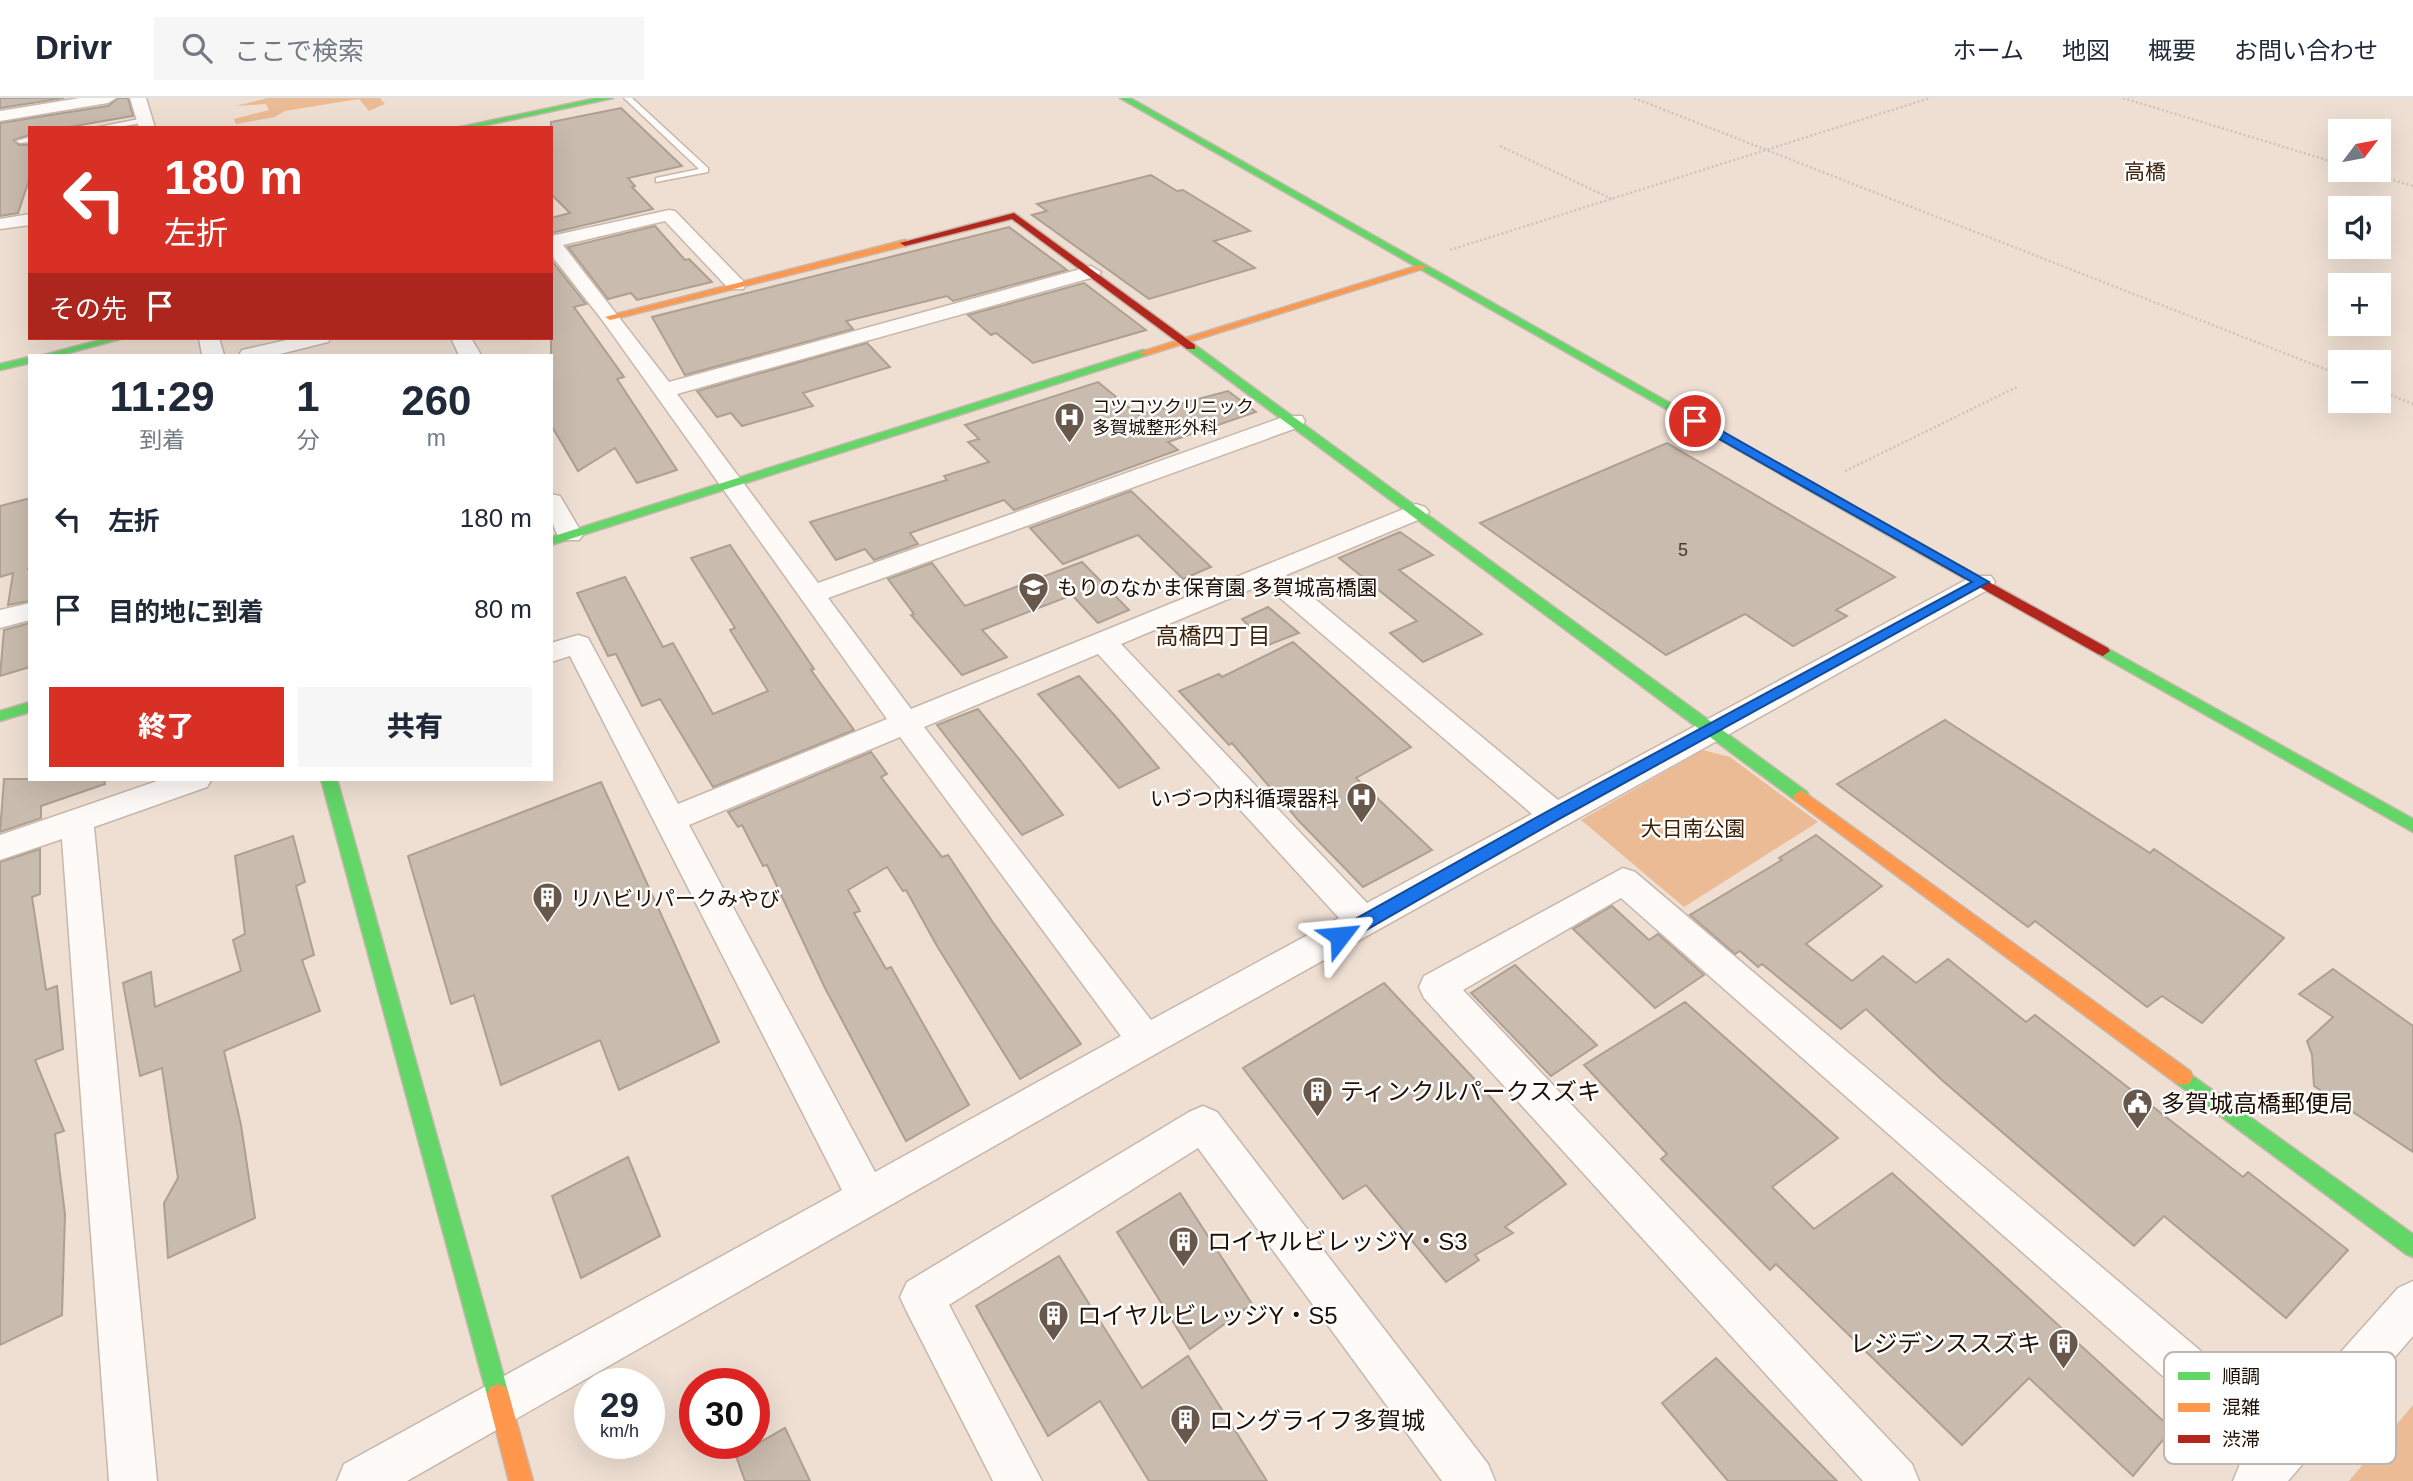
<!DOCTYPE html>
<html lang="ja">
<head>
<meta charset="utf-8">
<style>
  :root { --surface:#fff; --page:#f6f6f7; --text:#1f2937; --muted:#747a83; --line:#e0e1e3; --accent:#d93025 }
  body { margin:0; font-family:Helvetica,"Noto Sans JP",sans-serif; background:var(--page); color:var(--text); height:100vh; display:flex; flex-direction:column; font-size:26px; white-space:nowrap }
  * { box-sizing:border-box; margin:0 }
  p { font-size:23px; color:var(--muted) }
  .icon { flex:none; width:38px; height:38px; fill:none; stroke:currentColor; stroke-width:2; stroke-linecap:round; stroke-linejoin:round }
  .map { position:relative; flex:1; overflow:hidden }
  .drawer { position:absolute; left:28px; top:256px; width:525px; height:427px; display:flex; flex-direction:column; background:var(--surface); border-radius:0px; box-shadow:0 7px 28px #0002 }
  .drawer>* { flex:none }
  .guide { position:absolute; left:28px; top:28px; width:525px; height:214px; border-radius:0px; box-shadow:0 7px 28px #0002; background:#d93025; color:#fff; overflow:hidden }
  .needle { width:46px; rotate:58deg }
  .fabs { position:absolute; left:2328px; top:21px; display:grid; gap:14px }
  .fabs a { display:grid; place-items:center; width:63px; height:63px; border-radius:0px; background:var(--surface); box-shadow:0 7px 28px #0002; font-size:35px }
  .speed { position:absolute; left:574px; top:1270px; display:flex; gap:14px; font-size:35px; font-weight:700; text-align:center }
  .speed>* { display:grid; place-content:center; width:91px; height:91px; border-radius:50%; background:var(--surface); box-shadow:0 7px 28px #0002; line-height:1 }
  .speed small { font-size:18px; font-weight:400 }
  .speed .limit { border:10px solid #d22; background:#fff; color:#111 }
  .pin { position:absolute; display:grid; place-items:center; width:60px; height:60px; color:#fff; margin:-30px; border:4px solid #fff; border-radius:50%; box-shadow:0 2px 7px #0007 }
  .me { position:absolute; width:77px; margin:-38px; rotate:61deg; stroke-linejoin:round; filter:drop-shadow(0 0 5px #0008) }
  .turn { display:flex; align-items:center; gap:24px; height:147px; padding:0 21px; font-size:32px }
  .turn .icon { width:91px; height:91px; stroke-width:2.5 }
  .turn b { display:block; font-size:49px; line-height:60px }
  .then { display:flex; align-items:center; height:66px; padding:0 21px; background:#0003; gap:14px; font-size:26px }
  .eta { display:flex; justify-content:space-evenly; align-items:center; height:119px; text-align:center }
  .eta b { font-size:42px; font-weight:800; line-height:49px }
  .action { display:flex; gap:14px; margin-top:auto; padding:14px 21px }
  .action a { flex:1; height:80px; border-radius:0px; background:var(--accent); color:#fff; font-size:28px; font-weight:800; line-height:80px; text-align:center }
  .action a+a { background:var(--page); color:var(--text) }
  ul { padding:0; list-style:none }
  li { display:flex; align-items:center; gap:21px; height:91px; padding:0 21px }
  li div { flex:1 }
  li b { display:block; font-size:26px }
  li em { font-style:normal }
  header { display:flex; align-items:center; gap:42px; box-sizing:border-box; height:98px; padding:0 35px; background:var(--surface); border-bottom:2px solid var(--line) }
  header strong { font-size:33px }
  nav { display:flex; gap:38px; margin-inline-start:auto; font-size:24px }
  .search { width:490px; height:63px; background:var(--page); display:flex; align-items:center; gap:18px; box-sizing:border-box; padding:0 24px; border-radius:0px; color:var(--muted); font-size:26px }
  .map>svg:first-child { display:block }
  .green { fill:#ebbb95 }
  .building { fill:#c9bcae; stroke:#ada092; stroke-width:2 }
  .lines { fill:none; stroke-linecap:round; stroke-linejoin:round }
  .lane-casing { stroke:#c7b7ab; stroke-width:3 }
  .street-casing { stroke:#c7b7ab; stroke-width:3 }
  .fast-casing { stroke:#c7b7ab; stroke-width:3 }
  .slow-casing { stroke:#c7b7ab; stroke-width:3 }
  .jam-casing { stroke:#c7b7ab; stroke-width:3 }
  .path { stroke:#cac4c1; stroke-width:2.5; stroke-dasharray:2 2.5; stroke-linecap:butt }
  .lane { fill:#fdfaf8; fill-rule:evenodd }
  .street { fill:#fdfaf8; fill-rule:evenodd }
  .fast { fill:#63d668; fill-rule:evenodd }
  .slow { fill:#ff974d; fill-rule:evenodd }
  .jam { fill:#b3261e; fill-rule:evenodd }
  .route { fill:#1a73e8; stroke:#114b97; stroke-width:2 }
  .labels { text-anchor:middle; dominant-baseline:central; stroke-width:5; stroke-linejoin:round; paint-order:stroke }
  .far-poi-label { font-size:18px; fill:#200f03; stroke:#fff; text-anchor:start }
  .number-label { font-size:18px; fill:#4a3a2e }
  .far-quarter-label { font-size:21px; fill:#412309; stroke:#fff }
  .poi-label { font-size:21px; fill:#200f03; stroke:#fff; text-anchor:start }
  .park-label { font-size:21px; fill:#3f2206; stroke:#fff }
  .neighbourhood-label { font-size:23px; fill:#412309; stroke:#fff }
  .near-poi-label { font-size:24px; fill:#200f03; stroke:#fff; text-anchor:start }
  .key { fill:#fff; stroke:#bcb7b3; stroke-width:2 }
  .key-label { font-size:19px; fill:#200f03 }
</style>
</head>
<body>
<header>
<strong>Drivr</strong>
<div class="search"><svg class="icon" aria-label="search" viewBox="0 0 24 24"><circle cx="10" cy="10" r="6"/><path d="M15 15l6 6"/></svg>ここで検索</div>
<nav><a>ホーム</a><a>地図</a><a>概要</a><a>お問い合わせ</a></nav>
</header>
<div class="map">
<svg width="2413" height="1383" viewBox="0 0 2413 1383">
  <rect width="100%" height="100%" fill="#efdfd3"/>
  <!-- green -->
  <g class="green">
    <polygon points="268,0 380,0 385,6 369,13 359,1 285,13 275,19 236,26 234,21 269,12 266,6 235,8"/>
    <polygon points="1703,652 1730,659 1818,724 1684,809 1581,722"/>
    <polygon points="2413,1307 2413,1383 2349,1383"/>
  </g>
  <!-- building -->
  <g class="building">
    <polygon points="0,0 64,0 0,10"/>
    <polygon points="118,0 128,0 133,18 63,30 30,30 30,37 14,42 19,47 30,47 30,79 18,115 0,118 0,25 108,8"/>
    <polygon points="621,10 682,68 628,80 635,88 632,89 653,111 551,135 551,120 570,115 551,96 551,24"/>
    <polygon points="1151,77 1177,93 1183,92 1250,133 1214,143 1255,170 1149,201 1032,117 1047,113 1037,106"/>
    <polygon points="655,128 685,162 689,161 712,184 637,202 631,195 608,201 568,149"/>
    <polygon points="1009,129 1067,172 953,203 947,198 846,223 853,231 685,277 652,219"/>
    <polygon points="551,162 586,206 574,209 624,279 617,281 677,372 637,385 615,350 578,373 551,327"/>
    <polygon points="1084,185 1146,232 1033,265 996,235 991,237 968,217"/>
    <polygon points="867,245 890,269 803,295 813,308 742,328 731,315 717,319 697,293"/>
    <polygon points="1098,284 1138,317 1228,293 1256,314 1168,344 1178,352 1014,412 1004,402 910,435 918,446 874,462 865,451 836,462 810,424 947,382 944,378 989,364 968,344 979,341 965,327"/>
    <polygon points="1667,345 1895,479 1836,512 1847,518 1793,548 1745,516 1666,557 1480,425"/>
    <polygon points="1131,393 1211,469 1183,481 1138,437 1063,466 1030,430"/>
    <polygon points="30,400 30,471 27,471 30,472 30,503 8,507 13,475 0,479 0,408"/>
    <polygon points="1400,434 1433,457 1399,472 1482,536 1423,564 1390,535 1417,523 1339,460"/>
    <polygon points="730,447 814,571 811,572 854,632 713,689 660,601 642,608 616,556 608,558 577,495 625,479 663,549 673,545 713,616 768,593 730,532 735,530 691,460"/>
    <polygon points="1082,464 1129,512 1098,525 1072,497 982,532 1007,559 962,577 911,517 914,516 888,481 932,465 965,508"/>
    <polygon points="1268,509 1299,535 1268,547 1242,521"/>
    <polygon points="30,525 30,569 0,578 4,532"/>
    <polygon points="1293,544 1411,649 1356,680 1432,752 1363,789 1298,722 1232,645 1229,647 1179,593 1219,576 1222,579"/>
    <polygon points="1079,578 1116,619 1159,670 1119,690 1038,596"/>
    <polygon points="978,611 1019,661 1063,717 1022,737 937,627"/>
    <polygon points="1945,622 2150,755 2154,751 2284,840 2202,925 2162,898 2147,909 2035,823 2028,829 1837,686"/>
    <polygon points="871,654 887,676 881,679 942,759 948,757 992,823 1081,946 1020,981 937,848 906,792 903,793 887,769 848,792 860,813 854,815 886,871 891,869 969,1007 906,1043 825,890 767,767 763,768 742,727 738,729 728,714"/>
    <polygon points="4,681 104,681 105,686 41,708 41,720 0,734"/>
    <polygon points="601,684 719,944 619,992 600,942 501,987 474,897 451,906 408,758"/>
    <polygon points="1816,737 1882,788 1806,846 1852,883 1883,858 1916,885 1948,861 2026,924 2035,917 2243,1079 2248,1074 2348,1152 2286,1220 2164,1118 2134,1148 1943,983 1866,911 1841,931 1762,866 1758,869 1740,853 1735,856 1690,817 1782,762 1779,760"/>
    <polygon points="293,738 305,784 296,788 314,857 302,862 320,913 224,953 241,1027 255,1120 168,1160 164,1105 178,1080 162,970 140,978 123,885 151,874 155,909 241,873 233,842 245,836 235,758"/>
    <polygon points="40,751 40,796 32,799 46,892 57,888 63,951 35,962 64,1033 55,1036 65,1116 62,1217 0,1247 0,764"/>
    <polygon points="1612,808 1649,842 1658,836 1704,877 1655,910 1573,831"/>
    <polygon points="1515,867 1597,947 1551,978 1471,895"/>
    <polygon points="2333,871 2413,928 2413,1054 2314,988 2312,957 2307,943 2333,919 2299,896"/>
    <polygon points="1384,885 1479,986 1566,1086 1505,1129 1513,1135 1475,1157 1479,1162 1446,1184 1366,1087 1343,1101 1243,970"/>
    <polygon points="1685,904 1838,1040 1772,1089 1814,1131 1892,1075 2172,1331 2133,1378 2029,1280 1962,1347 1776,1166 1770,1172 1661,1061 1667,1056 1584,967"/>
    <polygon points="628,1059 660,1138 581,1180 552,1098"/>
    <polygon points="1180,1095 1252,1206 1190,1251 1117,1134"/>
    <polygon points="1059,1158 1142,1290 1188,1258 1267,1383 1149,1383 1100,1303 1048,1338 976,1208"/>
    <polygon points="1716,1260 1837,1383 1728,1383 1662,1305"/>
    <polygon points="785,1330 810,1383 745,1383 736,1358"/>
  </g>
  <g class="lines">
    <defs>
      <g id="lane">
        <polygon points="624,0 632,0 708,70 708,74 656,84 656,80 699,71"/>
        <polygon points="144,20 147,24 113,30 94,30"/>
        <polygon points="30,39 30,44 20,45 16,43"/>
      </g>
      <g id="street">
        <polygon points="80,0 116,0 108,5 0,23 0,13"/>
        <polygon points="130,0 146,0 155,30 139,30"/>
        <path d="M669,112L675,113L743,183L746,187L743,191H729L665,123L563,147L669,284L1084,170L1091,168L1101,174L1098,178L677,296L818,485L1286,318H1302L1305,323L1302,328L828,500L911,611L1416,406L1425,409L1429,414L1425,419L1286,477L1558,702L1973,478H1991L1995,484L1991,490L1159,954L407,1383H337L344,1366L842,1092L570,558L551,564V545L578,537L588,540L678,706L887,621L603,223L551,157V138ZM1264,486L1532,716L1367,805L1121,546ZM1098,556L1339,820L1151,922L924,629ZM900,639L1121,938L875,1074L689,727Z"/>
        <polygon points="30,116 30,127 0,131 0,121"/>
        <polygon points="199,240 219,240 224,257 202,257"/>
        <polygon points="296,240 331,240 328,244 276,257 239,257 242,252"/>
        <polygon points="451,240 471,240 481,257 459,257"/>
        <path d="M551,396L560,398L563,403L583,437L579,442H561C550,427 551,414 551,396Z"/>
        <polygon points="30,505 30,522 0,530 0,512"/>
        <polygon points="163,681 212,681 207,689 94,729 157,1383 109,1383 62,741 0,762 0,737"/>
        <polygon points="1623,770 1635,774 2281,1321 2398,1190 2413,1183 2413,1238 2288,1383 2233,1383 2240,1366 2250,1355 1621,800 1463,892 1912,1366 1919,1383 1863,1383 1424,900 1419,889 1424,878"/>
        <polygon points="1203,1008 1217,1014 1488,1366 1495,1383 1442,1383 1198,1050 949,1207 1042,1383 993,1383 907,1214 900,1199 907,1184 1189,1014"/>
      </g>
      <g id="fast">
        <polygon points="597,0 613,0 473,30 456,30"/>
        <polygon points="1120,0 1130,0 1930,452 1924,456 1919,455"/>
        <polygon points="107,240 124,240 61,257 44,257"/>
        <polygon points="1187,247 1195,247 1807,694 1809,698 1807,702 1795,702 1187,251"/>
        <polygon points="1143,252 1147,253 1147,257 551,447 551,439"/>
        <polygon points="30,259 30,265 0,272 0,266"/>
        <polygon points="2103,548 2413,721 2413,734 2098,556 2096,553 2098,550"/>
        <polygon points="30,604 30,614 0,623 0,613"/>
        <polygon points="321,681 337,681 509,1297 506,1305 498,1308 490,1305 487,1297"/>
        <polygon points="2183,971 2413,1136 2413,1159 2406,1156 2176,985 2173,979 2176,973"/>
      </g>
      <g id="slow">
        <polygon points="905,142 910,145 908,147 610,222 605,219"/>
        <polygon points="1420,167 1428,169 1147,257 1138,255"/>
        <polygon points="1801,692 2190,973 2193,979 2190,985 2183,987 2176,985 1795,702 1793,698"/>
        <polygon points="498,1286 506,1289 509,1297 533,1383 509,1383 487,1297 490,1289"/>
      </g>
      <g id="jam">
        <polygon points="1014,115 1195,247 1195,251 1187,251 1012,121 905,148 900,145"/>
        <polygon points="1924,448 2108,550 2110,553 2103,558 2098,556 1919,455 1918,452"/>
      </g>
    </defs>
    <!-- lane casing -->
    <use href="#lane" class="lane-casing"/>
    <!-- street casing -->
    <use href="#street" class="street-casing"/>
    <!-- fast casing -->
    <use href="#fast" class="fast-casing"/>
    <!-- slow casing -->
    <use href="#slow" class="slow-casing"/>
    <!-- jam casing -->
    <use href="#jam" class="jam-casing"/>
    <!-- path -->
    <g class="path">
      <polyline points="1634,0 2340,277"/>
      <polyline points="2123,0 2340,66"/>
      <polyline points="1500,48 1612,101"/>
      <polyline points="2359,72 2413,88"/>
      <polyline points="1450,152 1930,0"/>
      <polyline points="2378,292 2413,306"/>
      <polyline points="1845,373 2017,289"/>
    </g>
    <!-- lane -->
    <use href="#lane" class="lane"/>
    <!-- street -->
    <use href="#street" class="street"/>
    <!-- fast -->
    <use href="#fast" class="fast"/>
    <!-- slow -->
    <use href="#slow" class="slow"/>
    <!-- jam -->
    <use href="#jam" class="jam"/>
  </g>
  <!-- route -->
  <polygon class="route" points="1691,320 1699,320 1989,484 1559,721 1347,843 1334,843 1332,838 1334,833 1548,713 1972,484 1691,325"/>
  <!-- icons -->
  <defs>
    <symbol id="hospital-pin" viewBox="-11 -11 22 30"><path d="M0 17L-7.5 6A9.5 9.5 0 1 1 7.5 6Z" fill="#68584c" stroke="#fff"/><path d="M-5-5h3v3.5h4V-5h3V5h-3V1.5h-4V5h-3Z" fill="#fff"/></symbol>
    <symbol id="school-pin" viewBox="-11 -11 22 30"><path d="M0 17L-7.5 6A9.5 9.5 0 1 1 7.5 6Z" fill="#68584c" stroke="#fff"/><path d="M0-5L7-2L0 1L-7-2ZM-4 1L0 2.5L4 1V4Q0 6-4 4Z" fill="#fff"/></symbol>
    <symbol id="building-pin" viewBox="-11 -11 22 30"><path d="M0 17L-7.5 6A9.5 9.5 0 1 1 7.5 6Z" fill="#68584c" stroke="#fff"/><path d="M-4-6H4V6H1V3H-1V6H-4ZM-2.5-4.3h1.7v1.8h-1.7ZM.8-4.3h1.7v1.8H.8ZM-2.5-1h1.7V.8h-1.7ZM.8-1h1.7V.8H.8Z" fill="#fff"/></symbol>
    <symbol id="civic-pin" viewBox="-11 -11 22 30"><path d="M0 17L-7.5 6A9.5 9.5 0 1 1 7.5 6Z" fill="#68584c" stroke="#fff"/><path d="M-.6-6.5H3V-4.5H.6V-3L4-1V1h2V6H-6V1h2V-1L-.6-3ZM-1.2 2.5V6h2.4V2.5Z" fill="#fff"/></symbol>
  </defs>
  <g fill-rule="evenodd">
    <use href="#hospital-pin" x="1052" y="302" width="35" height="47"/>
    <use href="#school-pin" x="1016" y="472" width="35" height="47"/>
    <use href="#hospital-pin" x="1344" y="682" width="35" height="47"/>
    <use href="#building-pin" x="530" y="782" width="35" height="47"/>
    <use href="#building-pin" x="1300" y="976" width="35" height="47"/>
    <use href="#civic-pin" x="2120" y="988" width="35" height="47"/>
    <use href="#building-pin" x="1166" y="1126" width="35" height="47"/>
    <use href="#building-pin" x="1036" y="1200" width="35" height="47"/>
    <use href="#building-pin" x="2046" y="1228" width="35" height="47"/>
    <use href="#building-pin" x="1168" y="1304" width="35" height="47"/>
  </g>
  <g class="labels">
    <!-- far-poi labels -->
    <g class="far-poi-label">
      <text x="1092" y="309">コツコツクリニック<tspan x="1092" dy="21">多賀城整形外科</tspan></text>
    </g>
    <!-- number labels -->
    <g class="number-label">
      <text x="1683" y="452">5</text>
    </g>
    <!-- far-quarter labels -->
    <g class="far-quarter-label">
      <text x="2145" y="73">高橋</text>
    </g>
    <!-- poi labels -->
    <g class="poi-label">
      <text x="1057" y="489">もりのなかま保育園 多賀城高橋園</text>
      <text x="1339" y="700" text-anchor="end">いづつ内科循環器科</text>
      <text x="570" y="800">リハビリパークみやび</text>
    </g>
    <!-- park labels -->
    <g class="park-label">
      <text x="1693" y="730">大日南公園</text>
    </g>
    <!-- neighbourhood labels -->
    <g class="neighbourhood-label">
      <text x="1213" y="538">高橋四丁目</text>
    </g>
    <!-- near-poi labels -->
    <g class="near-poi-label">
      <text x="1340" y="993">ティンクルパークスズキ</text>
      <text x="2161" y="1005">多賀城高橋郵便局</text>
      <text x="1207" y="1143">ロイヤルビレッジY・S3</text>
      <text x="1077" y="1217">ロイヤルビレッジY・S5</text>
      <text x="2041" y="1245" text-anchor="end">レジデンススズキ</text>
      <text x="1209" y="1322">ロングライフ多賀城</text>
    </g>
  </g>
  <!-- legend -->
  <rect x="2164" y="1254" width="232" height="112" rx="10" class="key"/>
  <rect x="2178" y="1274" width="32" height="8" fill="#63d668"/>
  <rect x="2178" y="1305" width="32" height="9" fill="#ff974d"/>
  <rect x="2178" y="1337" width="32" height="8" fill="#b3261e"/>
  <g class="key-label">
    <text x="2222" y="1285">順調</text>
    <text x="2222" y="1316">混雑</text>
    <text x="2222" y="1348">渋滞</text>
  </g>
</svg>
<div class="fabs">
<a><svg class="needle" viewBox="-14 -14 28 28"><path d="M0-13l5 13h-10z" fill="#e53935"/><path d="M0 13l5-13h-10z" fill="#747a83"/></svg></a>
<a><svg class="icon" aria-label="sound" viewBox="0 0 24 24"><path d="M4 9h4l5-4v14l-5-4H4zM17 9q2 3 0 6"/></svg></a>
<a>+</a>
<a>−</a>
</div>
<div class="speed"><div>29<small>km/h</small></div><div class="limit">30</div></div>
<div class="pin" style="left:1695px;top:323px;background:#d93025"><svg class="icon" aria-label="arrive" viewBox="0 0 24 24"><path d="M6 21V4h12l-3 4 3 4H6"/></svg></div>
<svg class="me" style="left:1340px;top:838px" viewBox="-20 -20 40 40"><path d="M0-17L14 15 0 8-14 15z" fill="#1a73e8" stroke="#fff" stroke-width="4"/></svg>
<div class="guide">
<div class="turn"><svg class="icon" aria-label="left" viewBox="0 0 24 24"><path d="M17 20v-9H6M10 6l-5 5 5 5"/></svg><div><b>180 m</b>左折</div></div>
<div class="then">その先<svg class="icon" aria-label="arrive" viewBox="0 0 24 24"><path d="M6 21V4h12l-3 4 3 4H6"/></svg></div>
</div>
<section class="drawer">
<div class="eta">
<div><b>11:29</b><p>到着</p></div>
<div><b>1</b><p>分</p></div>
<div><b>260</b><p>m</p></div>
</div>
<ul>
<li><svg class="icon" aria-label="left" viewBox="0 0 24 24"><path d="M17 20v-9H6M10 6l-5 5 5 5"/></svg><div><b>左折</b></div><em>180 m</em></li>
<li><svg class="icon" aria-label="arrive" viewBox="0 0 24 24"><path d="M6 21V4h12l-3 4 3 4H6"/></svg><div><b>目的地に到着</b></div><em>80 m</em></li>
</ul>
<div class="action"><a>終了</a><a>共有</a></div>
</section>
</div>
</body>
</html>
